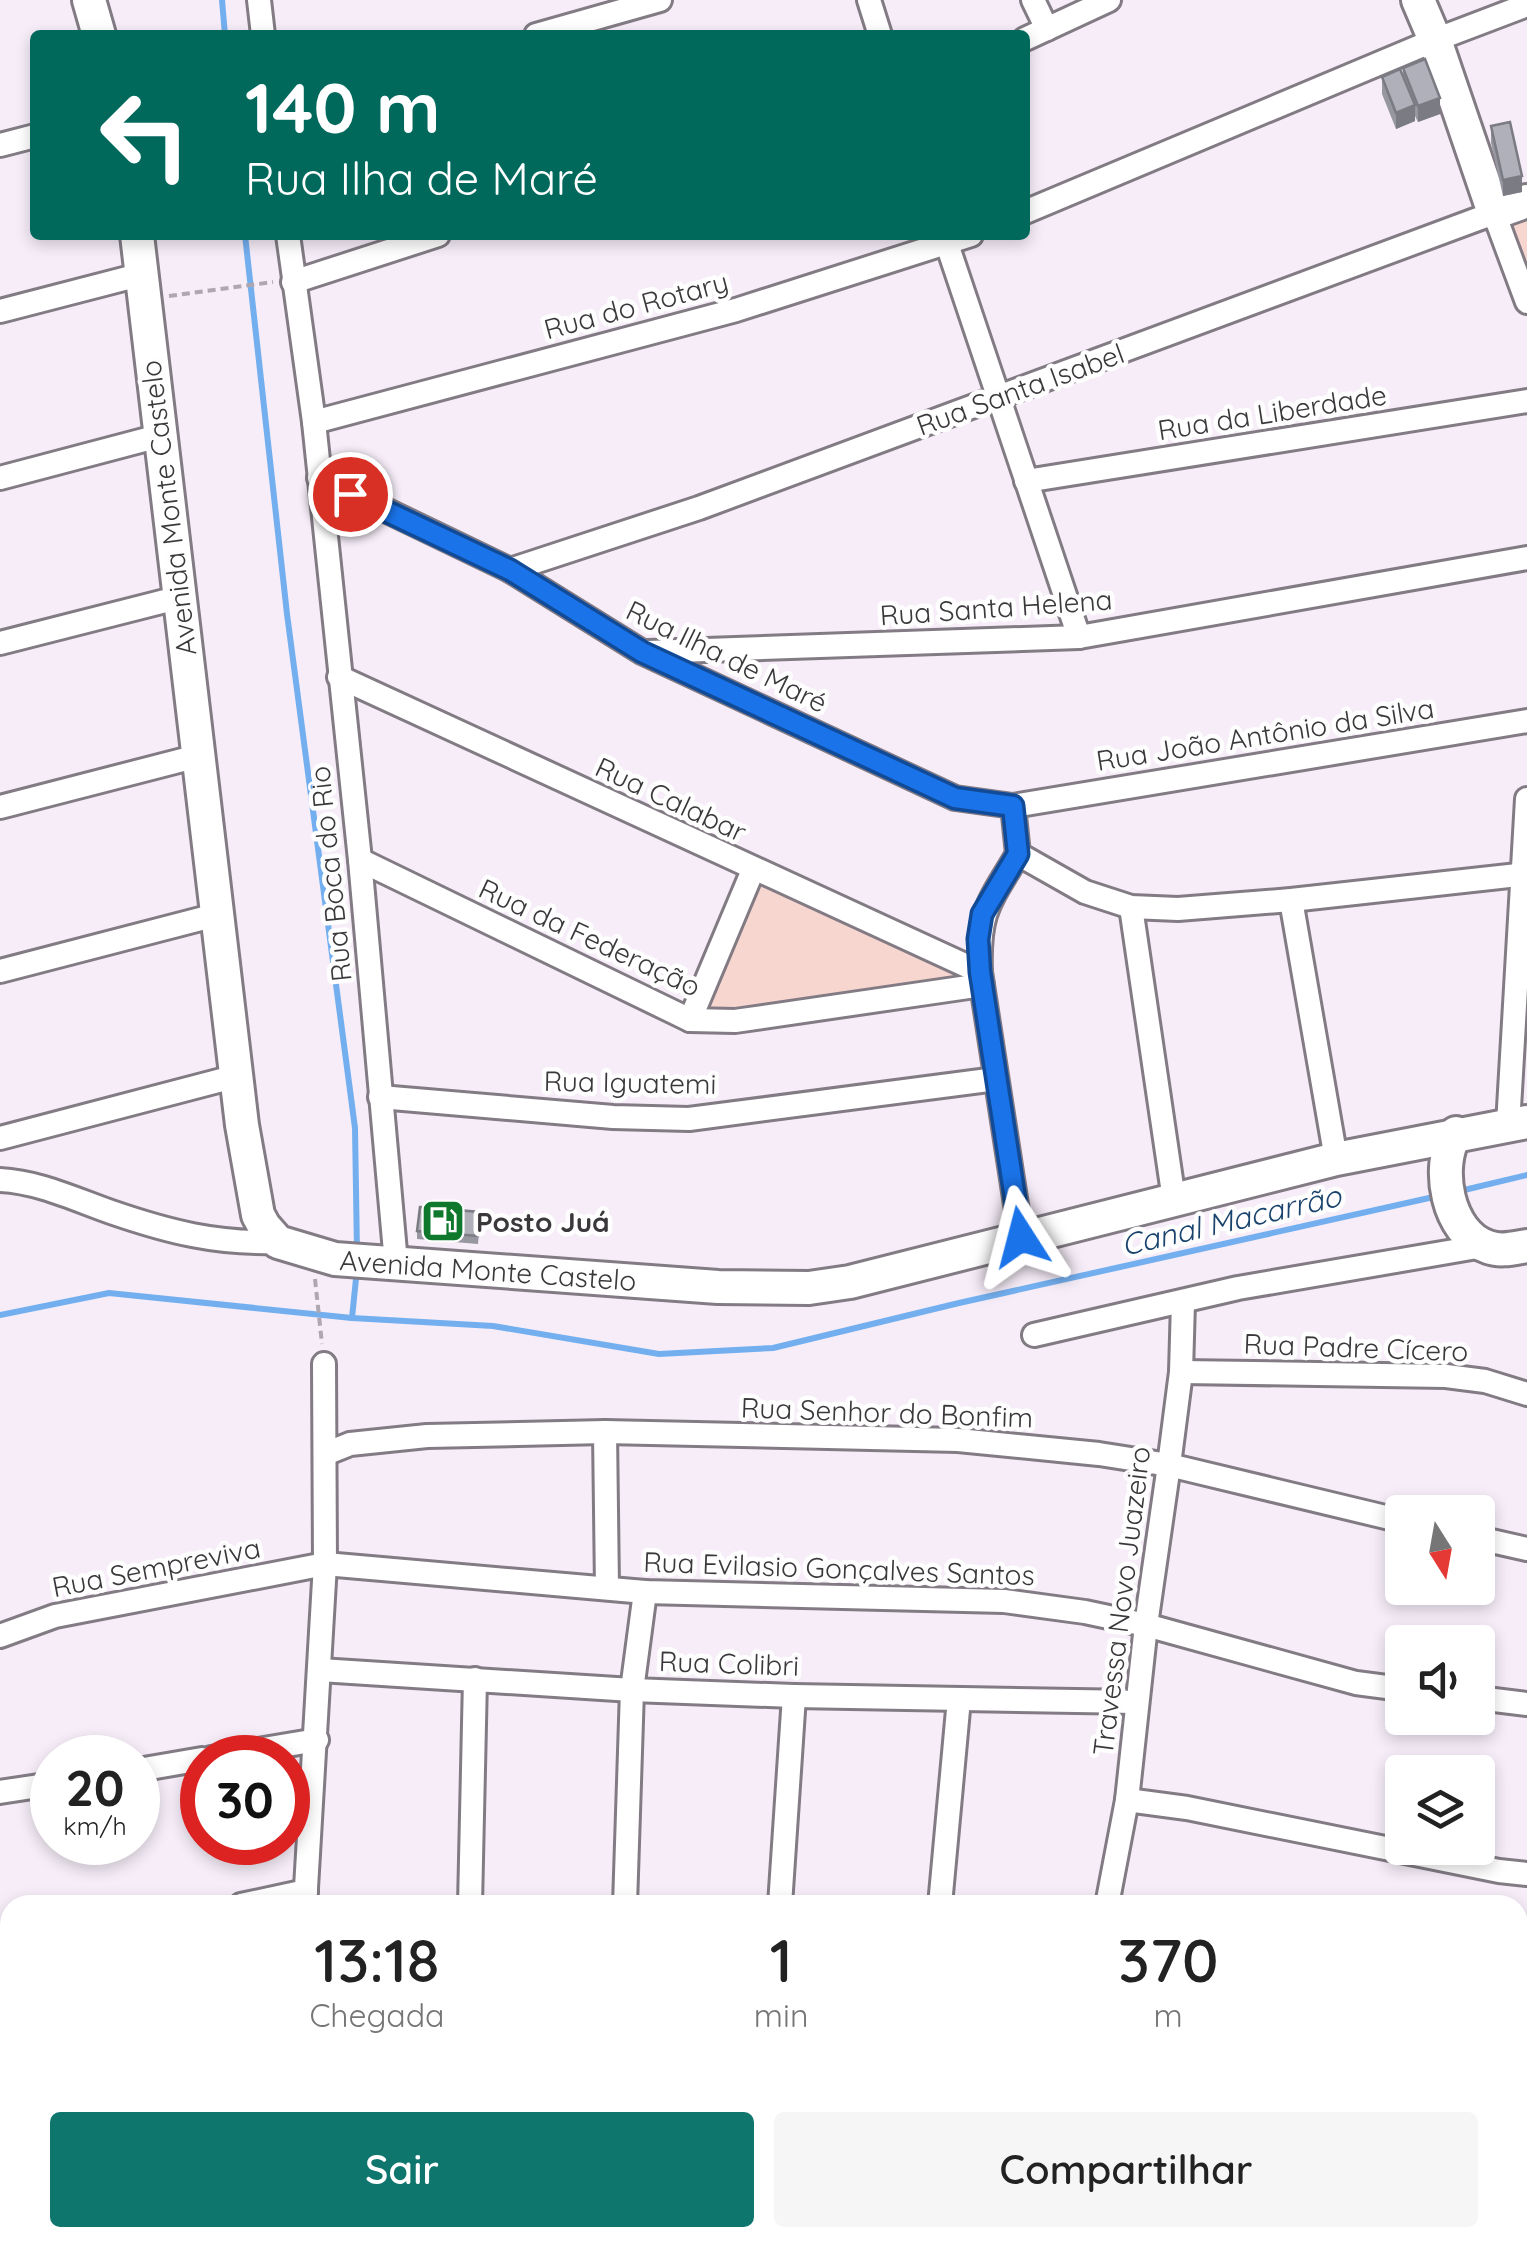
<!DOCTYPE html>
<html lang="pt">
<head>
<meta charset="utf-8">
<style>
  :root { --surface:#fff; --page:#f6f6f6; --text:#222; --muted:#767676; --accent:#0f766e }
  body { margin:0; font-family:Quicksand,sans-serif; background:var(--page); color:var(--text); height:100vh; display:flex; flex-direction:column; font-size:38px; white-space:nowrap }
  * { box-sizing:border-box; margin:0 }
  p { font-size:32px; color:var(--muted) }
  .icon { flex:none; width:55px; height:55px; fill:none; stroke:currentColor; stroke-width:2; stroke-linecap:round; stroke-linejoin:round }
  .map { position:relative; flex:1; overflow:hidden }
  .sheet { position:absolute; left:0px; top:1895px; width:1528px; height:352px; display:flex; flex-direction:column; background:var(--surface); border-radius:30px 30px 0 0; box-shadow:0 5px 15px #0003 }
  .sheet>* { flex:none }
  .top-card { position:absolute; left:30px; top:30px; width:1000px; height:210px; border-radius:10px; box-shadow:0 5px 15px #0003; background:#00695c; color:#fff; overflow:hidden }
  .needle { width:65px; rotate:169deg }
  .tools { position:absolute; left:1385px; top:1495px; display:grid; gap:20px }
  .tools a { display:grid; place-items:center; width:110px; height:110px; border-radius:10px; background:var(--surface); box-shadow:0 5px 15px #0003; font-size:50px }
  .speed { position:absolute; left:30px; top:1735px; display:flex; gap:20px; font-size:50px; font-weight:700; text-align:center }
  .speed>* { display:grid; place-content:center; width:130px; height:130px; border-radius:50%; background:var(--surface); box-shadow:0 5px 15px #0003; line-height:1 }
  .speed small { font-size:25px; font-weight:400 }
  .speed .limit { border:15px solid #d22; background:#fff; color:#111 }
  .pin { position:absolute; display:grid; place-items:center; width:85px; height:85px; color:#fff; margin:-42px; border:5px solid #fff; border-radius:50%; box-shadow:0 2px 10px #0007 }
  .me { position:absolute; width:110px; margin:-55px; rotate:351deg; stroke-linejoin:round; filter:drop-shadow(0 0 8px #0008) }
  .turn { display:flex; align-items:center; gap:35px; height:210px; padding:0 50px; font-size:45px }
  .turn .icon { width:130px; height:130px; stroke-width:2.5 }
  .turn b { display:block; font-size:70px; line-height:85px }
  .eta { display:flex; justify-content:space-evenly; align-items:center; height:170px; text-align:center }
  .eta b { font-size:60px; font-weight:600; line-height:70px }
  .primary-button { display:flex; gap:20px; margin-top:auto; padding:20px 50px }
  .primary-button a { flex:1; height:115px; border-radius:10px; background:var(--accent); color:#fff; font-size:40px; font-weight:600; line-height:115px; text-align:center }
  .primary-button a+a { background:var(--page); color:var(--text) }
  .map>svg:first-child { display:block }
  .green { fill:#f7d6d0 }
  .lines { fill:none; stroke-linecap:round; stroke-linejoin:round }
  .stream { stroke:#73afef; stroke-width:6 }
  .street-casing { stroke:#827b84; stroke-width:28 }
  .secondary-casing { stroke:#827b84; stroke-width:38 }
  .path { stroke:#aea7b0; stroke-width:4; stroke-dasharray:8 5; stroke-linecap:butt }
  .street { stroke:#fff; stroke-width:22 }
  .secondary { stroke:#fff; stroke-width:32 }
  .wall { fill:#9797a1 }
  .shaded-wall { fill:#7b7b83 }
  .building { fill:#b0b0bb; stroke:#7b7b83; stroke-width:2.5 }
  .route-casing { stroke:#114b97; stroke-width:25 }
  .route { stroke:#1a73e8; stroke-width:18 }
  .labels { text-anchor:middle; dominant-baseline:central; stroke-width:9; stroke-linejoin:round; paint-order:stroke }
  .street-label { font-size:28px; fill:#3b383c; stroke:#fefefe }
  .poi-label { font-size:28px; font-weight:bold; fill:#3b383c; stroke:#fefefe; text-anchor:start }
  .water-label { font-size:30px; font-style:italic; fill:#19436c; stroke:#fefefe }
</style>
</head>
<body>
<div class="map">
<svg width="1527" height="2247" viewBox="0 0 1527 2247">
  <rect width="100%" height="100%" fill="#f6edf8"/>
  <!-- green -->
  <g class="green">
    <polygon points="1527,212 1527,283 1504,220"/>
    <polygon points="756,879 974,978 698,1016"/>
  </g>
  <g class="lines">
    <!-- stream -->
    <g class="stream">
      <polyline points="222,0 225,35"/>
      <polyline points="245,235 287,614 355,1128 357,1252"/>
      <polyline points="1460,1191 1527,1175"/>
      <polyline points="0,1315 109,1293 352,1318 493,1326 659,1354 773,1348 959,1303 1438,1196"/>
      <polyline points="352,1318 357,1269"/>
    </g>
    <defs>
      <g id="street">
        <polyline points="259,0 263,35"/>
        <polyline points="869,0 880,35"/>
        <polyline points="1033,0 1047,29"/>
        <polyline points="536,35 660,0"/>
        <polyline points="1025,39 1109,0"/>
        <polyline points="0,145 35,136"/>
        <polyline points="1025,212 1435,40 1527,5"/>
        <polyline points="288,235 314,422 360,860 396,1263"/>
        <polyline points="944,235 1079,637"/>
        <polyline points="293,282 438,235"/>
        <polyline points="0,311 143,274"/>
        <polyline points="314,422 736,310 971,235"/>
        <polyline points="0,478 159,436"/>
        <polyline points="319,478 510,570 642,652 955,798 1013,806 1527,721"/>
        <polyline points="1026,481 1527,401"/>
        <polyline points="510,570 699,508 1494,213 1527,302"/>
        <polyline points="0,643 177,598"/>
        <polyline points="648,652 1079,637 1527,558"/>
        <polyline points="339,677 980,972"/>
        <polyline points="1013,806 1018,854 1085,892 1131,907 1178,909 1291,900 1527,874"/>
        <polyline points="0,807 198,756"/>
        <path d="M1018,854C988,904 978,912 980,972L1021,1237"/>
        <polyline points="360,860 690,1020 735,1021 982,985"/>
        <polyline points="1291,900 1336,1159"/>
        <polyline points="1131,907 1174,1200"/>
        <polyline points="0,971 216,915"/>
        <polyline points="690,1020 753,870"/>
        <polyline points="380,1097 613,1117 689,1119 996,1079"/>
        <polyline points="1508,1125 1527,799"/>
        <polyline points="0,1138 237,1076"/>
        <path d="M0,1180C39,1182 74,1199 111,1212C169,1232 217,1244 278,1242"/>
        <polyline points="1034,1335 1238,1288 1483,1246"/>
        <polyline points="1181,1372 1446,1376 1485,1381 1527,1394"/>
        <polyline points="605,1432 607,1588"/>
        <polyline points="325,1454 350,1444 427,1436 605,1432 958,1440 1099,1454 1169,1465 1402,1521"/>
        <polyline points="1478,1538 1527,1549"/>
        <polyline points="0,1636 55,1616 325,1564 645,1592 1004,1601 1085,1612 1146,1625 1356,1683 1402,1689"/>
        <polyline points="320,1670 632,1690 794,1696 1136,1702"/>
        <polyline points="1478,1698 1527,1704"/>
        <polyline points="211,1758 317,1740"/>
        <polyline points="138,1770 202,1759"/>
        <polyline points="0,1792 52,1784"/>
        <polyline points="1127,1800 1187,1808 1499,1871 1527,1874"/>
        <polyline points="241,1905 306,1891"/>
        <polyline points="305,1905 325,1564 324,1364"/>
        <polyline points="470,1905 475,1679"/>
        <polyline points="625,1905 632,1690 645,1592"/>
        <polyline points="780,1905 794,1696"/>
        <polyline points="940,1905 959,1699"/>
        <polyline points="1107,1905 1127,1800 1146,1625 1169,1465 1181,1372 1183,1302"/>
        <polyline points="0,1954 10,1953"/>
        <polyline points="1518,2235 1527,2237"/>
        <polyline points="283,2247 283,2238"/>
        <polyline points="674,2247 709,2238"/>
      </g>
      <g id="secondary">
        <polyline points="89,0 99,35"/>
        <polyline points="1418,0 1435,40 1494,213 1527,201"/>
        <polyline points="137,235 242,1125 258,1215 264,1226 278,1242 335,1259 718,1287 809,1288 850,1282 1336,1159 1527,1122"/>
        <path d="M1456,1133C1435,1166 1447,1234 1488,1247C1501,1252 1514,1248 1527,1246"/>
        <polyline points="1518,1998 1527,1999"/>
        <polyline points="1518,2046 1527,2048"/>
        <polyline points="0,2126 10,2124"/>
        <polyline points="0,2169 10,2168"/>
      </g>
    </defs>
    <!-- street casing -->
    <use href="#street" class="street-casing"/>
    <!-- secondary casing -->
    <use href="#secondary" class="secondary-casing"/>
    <!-- path -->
    <g class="path">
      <polyline points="169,296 273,282"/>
      <polyline points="315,1279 322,1344"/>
    </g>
    <!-- street -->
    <use href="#street" class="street"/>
    <!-- secondary -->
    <use href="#secondary" class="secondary"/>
  </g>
  <!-- wall -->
  <g class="wall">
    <polygon points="1403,68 1440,114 1418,122 1415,116 1415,121 1396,129 1382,94 1382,77 1403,76"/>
    <polygon points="1491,126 1522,192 1503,196 1491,143"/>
    <polygon points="480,1221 478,1244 417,1239 417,1231"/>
  </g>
  <!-- shaded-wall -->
  <g class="shaded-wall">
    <polygon points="1440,98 1440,114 1418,122 1418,106"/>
    <polygon points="1415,105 1415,121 1396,129 1396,113"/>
    <polygon points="1522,176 1522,192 1503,196 1503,180"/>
    <polygon points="1477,2238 1481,2238 1481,2247 1475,2247"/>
  </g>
  <!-- building -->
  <g class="building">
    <polygon points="1425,59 1440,98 1418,106 1403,68"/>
    <polygon points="1400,69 1415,105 1396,113 1382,77"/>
    <polygon points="1510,122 1522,176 1503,180 1491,126"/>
    <polygon points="420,1207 480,1212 478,1236 417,1231"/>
    <polygon points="1195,2238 1477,2238 1475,2247 1194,2247"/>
  </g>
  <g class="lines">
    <defs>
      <polyline id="route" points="350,494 510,570 642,652 955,798 1013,806 1018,854 982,914 978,939 980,972 1021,1237"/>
    </defs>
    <!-- route casing -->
    <use href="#route" class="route-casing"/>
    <!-- route -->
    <use href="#route" class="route"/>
  </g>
  <!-- icons -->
  <defs>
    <symbol id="fuel-square" viewBox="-11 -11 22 22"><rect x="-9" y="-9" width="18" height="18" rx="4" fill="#0e792c" stroke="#fefefe"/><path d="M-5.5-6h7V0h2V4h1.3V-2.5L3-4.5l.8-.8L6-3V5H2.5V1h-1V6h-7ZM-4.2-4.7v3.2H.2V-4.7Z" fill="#fff"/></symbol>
  </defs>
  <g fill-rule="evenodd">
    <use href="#fuel-square" x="418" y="1196" width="50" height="50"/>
  </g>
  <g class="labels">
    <!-- street labels -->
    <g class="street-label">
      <text transform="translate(636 305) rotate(-15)">Rua do Rotary</text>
      <text transform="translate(1020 389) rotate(-20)">Rua Santa Isabel</text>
      <text transform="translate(1272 412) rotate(-9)">Rua da Liberdade</text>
      <text transform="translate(168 508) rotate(-97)">Avenida Monte Castelo</text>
      <text transform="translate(996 607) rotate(-4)">Rua Santa Helena</text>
      <text transform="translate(727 656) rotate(26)">Rua Ilha de Maré</text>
      <text transform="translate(1265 734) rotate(-9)">Rua João Antônio da Silva</text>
      <text transform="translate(671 799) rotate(25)">Rua Calabar</text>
      <text transform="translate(330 874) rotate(-96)">Rua Boca do Rio</text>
      <text transform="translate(590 937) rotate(25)">Rua da Federação</text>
      <text transform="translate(630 1082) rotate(1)">Rua Iguatemi</text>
      <text transform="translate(488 1270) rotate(4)">Avenida Monte Castelo</text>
      <text transform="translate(1356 1347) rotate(2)">Rua Padre Cícero</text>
      <text transform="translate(887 1412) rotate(2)">Rua Senhor do Bonfim</text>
      <text transform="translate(156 1567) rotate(-11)">Rua Sempreviva</text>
      <text transform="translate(839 1568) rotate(2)">Rua Evilasio Gonçalves Santos</text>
      <text transform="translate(1121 1601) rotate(-83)">Travessa Novo Juazeiro</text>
      <text transform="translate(729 1663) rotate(2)">Rua Colibri</text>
    </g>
    <!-- poi labels -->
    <g class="poi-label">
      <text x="476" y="1221">Posto Juá</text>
    </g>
    <!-- water labels -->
    <g class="water-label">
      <text transform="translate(1231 1220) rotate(-13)">Canal Macarrão</text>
    </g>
  </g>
</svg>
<div class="tools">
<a><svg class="needle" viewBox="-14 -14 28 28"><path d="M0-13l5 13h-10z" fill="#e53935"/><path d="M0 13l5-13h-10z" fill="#767676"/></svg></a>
<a><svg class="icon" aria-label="sound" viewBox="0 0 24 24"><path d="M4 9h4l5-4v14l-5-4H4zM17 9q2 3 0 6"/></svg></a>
<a><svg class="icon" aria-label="layers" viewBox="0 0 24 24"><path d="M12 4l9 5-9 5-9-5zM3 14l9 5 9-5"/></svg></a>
</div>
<div class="speed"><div>20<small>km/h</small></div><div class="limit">30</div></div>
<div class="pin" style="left:350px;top:494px;background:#d93025"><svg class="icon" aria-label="arrive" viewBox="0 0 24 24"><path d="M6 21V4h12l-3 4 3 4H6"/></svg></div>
<svg class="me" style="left:1021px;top:1237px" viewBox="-20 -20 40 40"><path d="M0-17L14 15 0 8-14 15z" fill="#1a73e8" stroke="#fff" stroke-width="4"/></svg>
<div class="top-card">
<div class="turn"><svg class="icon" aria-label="left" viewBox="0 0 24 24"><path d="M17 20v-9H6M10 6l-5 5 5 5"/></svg><div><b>140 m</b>Rua Ilha de Maré</div></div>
</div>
<section class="sheet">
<div class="eta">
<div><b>13:18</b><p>Chegada</p></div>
<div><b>1</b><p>min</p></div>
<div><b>370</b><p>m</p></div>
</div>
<div class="primary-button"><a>Sair</a><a>Compartilhar</a></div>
</section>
</div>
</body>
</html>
